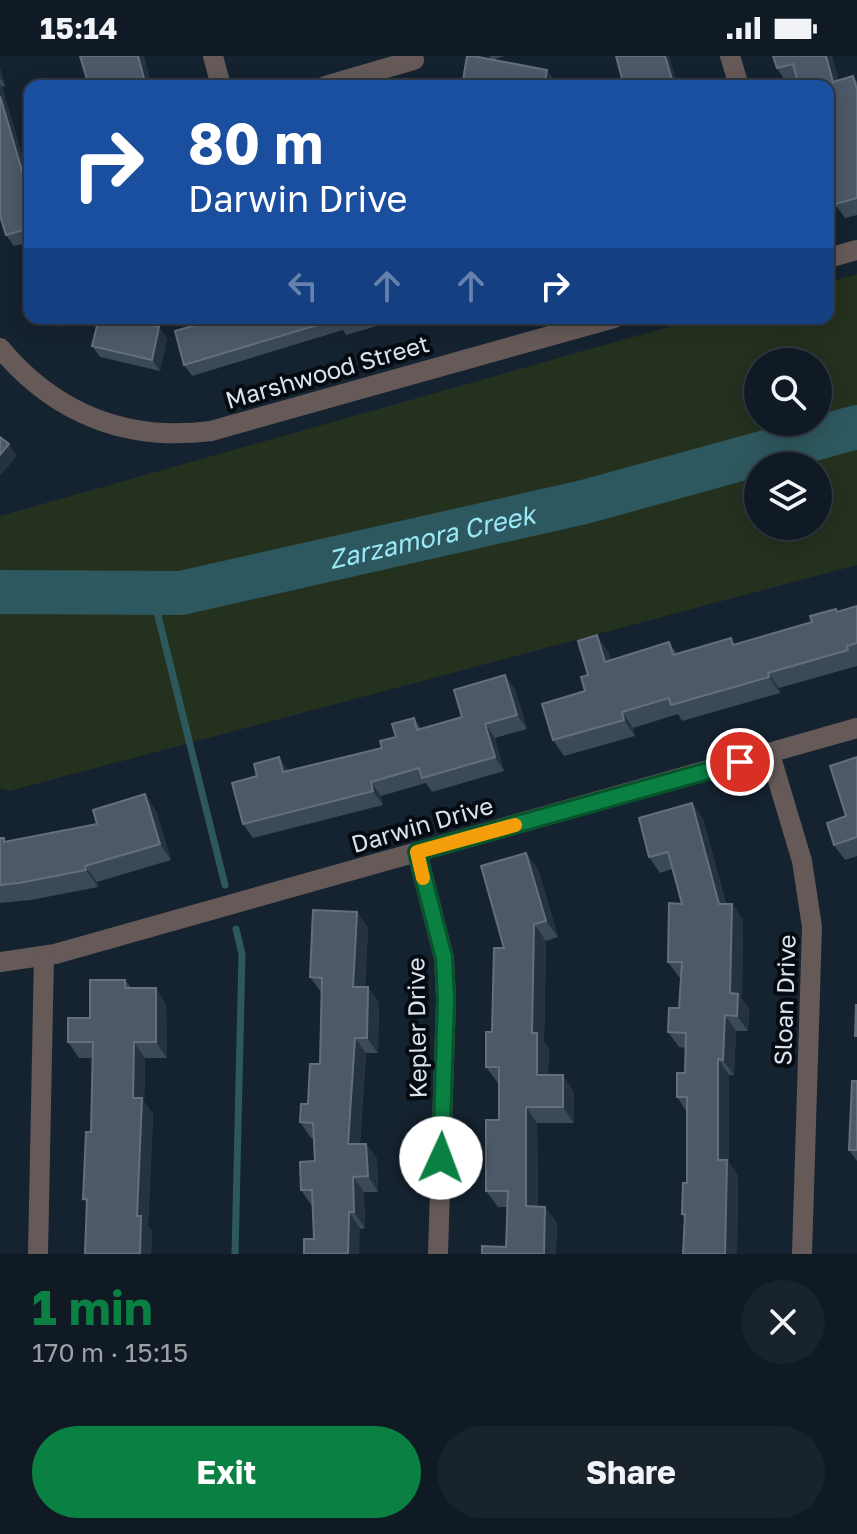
<!DOCTYPE html>
<html lang="en">
<head>
<meta charset="utf-8">
<style>
  :root { --surface:#101a24; --page:#19232c; --text:#f1f3f6; --muted:#9ca1a6; --line:#303841; --accent:#0b8043 }
  body { margin:0; font-family:"Golos Text",sans-serif; background:var(--page); color:var(--text); height:100vh; display:flex; flex-direction:column; font-size:30px; white-space:nowrap }
  * { box-sizing:border-box; margin:0 }
  p { font-size:26px; color:var(--muted) }
  .icon { flex:none; width:44px; height:44px; fill:none; stroke:currentColor; stroke-width:2; stroke-linecap:round; stroke-linejoin:round }
  .map { position:relative; height:1198px; overflow:hidden }
  .panel { display:flex; flex-direction:column; background:var(--surface); flex:1 }
  .panel>* { flex:none }
  .hud { position:absolute; left:24px; top:24px; width:810px; height:244px; border-radius:16px; box-shadow:0 4px 20px #0003,0 0 0 2px var(--line); background:#1a4fa0; color:#fff; overflow:hidden }
  .controls { position:absolute; left:744px; top:292px; display:grid; gap:16px }
  .controls a { display:grid; place-items:center; width:88px; height:88px; border-radius:50%; background:var(--surface); box-shadow:0 4px 20px #0003,0 0 0 2px var(--line); font-size:40px }
  .pin { position:absolute; display:grid; place-items:center; width:68px; height:68px; color:#fff; margin:-34px; border:4px solid #fff; border-radius:50%; box-shadow:0 2px 8px #0007 }
  .me { position:absolute; width:88px; margin:-44px; rotate:2deg; stroke-linejoin:round; filter:drop-shadow(0 0 6px #0008) }
  .turn { display:flex; align-items:center; gap:28px; height:168px; padding:0 32px; font-size:36px }
  .turn .icon { width:104px; height:104px; stroke-width:2.5 }
  .turn b { display:block; font-size:56px; line-height:68px }
  .lanes { display:flex; align-items:center; height:76px; padding:0 32px; background:#0003; justify-content:center; gap:40px; direction:ltr }
  .lanes .off { opacity:.35 }
  .round { display:grid; place-items:center; flex:none; width:84px; height:84px; border-radius:42px; background:var(--page) }
  .headline { display:flex; align-items:center; justify-content:space-between; height:136px; padding:0 32px }
  h1 { font-size:48px; font-weight:700; line-height:60px; color:var(--accent) }
  .primary-button { display:flex; gap:16px; margin-top:auto; padding:16px 32px }
  .primary-button a { flex:1; height:92px; border-radius:48px; background:var(--accent); color:#fff; font-size:32px; font-weight:700; line-height:92px; text-align:center }
  .primary-button a+a { background:var(--page); color:var(--text) }
  .status { display:flex; justify-content:space-between; align-items:center; height:56px; padding:0 40px; background:var(--surface); direction:ltr }
  .status svg { height:22px; fill:currentColor }
  .map>svg:first-child { display:block }
  .green { fill:#25311f; fill-rule:evenodd }
  .lines { fill:none; stroke-linecap:round; stroke-linejoin:round }
  .stream { stroke:#2e585f; stroke-width:7 }
  .river { stroke:#2e585f; stroke-width:44 }
  .minor { stroke:#655a58; stroke-width:20 }
  .wall { fill:#3c4958 }
  .shaded-wall { fill:#253241 }
  .building { fill:#4d5968; stroke:#636f7d; stroke-width:2 }
  .route-casing { stroke:#07532c; stroke-width:20 }
  .route { stroke:#0b8043; stroke-width:14 }
  .slow { stroke:#f59e0b; stroke-width:14 }
  .labels { text-anchor:middle; dominant-baseline:central; stroke-width:8; stroke-linejoin:round; paint-order:stroke }
  .street-label { font-size:24px; fill:#dbe3ed; stroke:#060b11 }
  .water-label { font-size:26px; font-style:italic; fill:#9be8f6; stroke:#060b11 }
</style>
</head>
<body>
<div class="status"><b>15:14</b><svg viewBox="0 0 49 12"><path d="M0 12V9h3v3zM5 12V6h3v6zM10 12V3h3v9zM15 12V0h3v12zM26 1h20v11H26zM47 4h2v5h-2z"/></svg></div>
<div class="map">
<svg width="857" height="1198" viewBox="0 0 857 1198">
  <rect width="100%" height="100%" fill="#152230"/>
  <!-- green -->
  <path class="green" d="M857,218V509L9,735L0,732V460L700,262H828V226ZM758,306H818V366H758ZM758,410H818V470H758Z"/>
  <g class="lines">
    <!-- stream -->
    <g class="stream">
      <polyline points="152,536 225,829"/>
      <polyline points="235,1198 242,898 236,873"/>
    </g>
    <!-- river -->
    <path class="river" id="s1" d="M0,536L181,537L584,446L857,371"/>
    <!-- minor -->
    <g class="minor">
      <polyline points="213,0 221,30"/>
      <polyline points="730,0 739,30"/>
      <polyline points="325,30 414,4 413,0"/>
      <polyline points="828,202 857,194"/>
      <path d="M0,292C55,358 127,386 211,375L614,262"/>
      <polyline points="770,698 802,805 812,871 802,1198"/>
      <polyline points="417,796 444,902 446,943 438,1198"/>
      <polyline points="0,906 55,898 857,672"/>
      <polyline points="38,1198 44,900"/>
    </g>
  </g>
  <!-- wall -->
  <g class="wall">
    <polygon points="489,0 504,0 492,4"/>
    <polygon points="773,0 832,0 838,24 853,20 857,26 857,159 845,162 837,151 830,153 828,150 828,30 797,23 786,26 777,12"/>
    <polygon points="0,13 5,30 2,31 30,126 30,186 14,190 6,179 0,160"/>
    <polygon points="56,262 76,262 63,271"/>
    <polygon points="220,262 223,265 233,262 390,262 391,266 346,279 343,274 192,320 184,309"/>
    <polygon points="159,271 167,282 160,315 100,301 92,290"/>
    <polygon points="857,550 857,610 779,632 780,637 682,665 678,658 633,672 635,680 564,700 553,684 585,635 588,619 608,595 611,604 669,586 677,598 735,589 812,566 836,553 838,556"/>
    <polygon points="515,633 527,673 495,682 504,715 432,736 426,727 381,740 383,749 253,782 243,768 288,714 382,692 396,681 414,662 421,673 462,661"/>
    <polygon points="857,701 857,800 845,804 834,789 846,760"/>
    <polygon points="145,738 156,755 171,804 97,826 98,831 31,844 0,847 0,782 7,786 97,768"/>
    <polygon points="692,747 703,763 726,848 732,848 743,864 742,943 749,953 748,975 736,975 734,1019 729,1019 729,1107 738,1120 737,1198 683,1198 685,1163 682,1158 687,1127 687,1056 677,1041 685,1017 686,992 679,991 668,976 679,952 681,921 679,921 668,906 682,848 672,813 660,817 649,801"/>
    <polygon points="526,797 538,813 558,881 546,885 544,986 549,993 548,1019 574,1036 574,1067 537,1067 538,1151 545,1151 557,1167 556,1198 482,1198 506,1191 507,1151 498,1151 486,1135 499,1064 499,1027 498,1027 486,1011"/>
    <polygon points="357,856 368,872 365,931 368,931 379,947 378,997 366,997 360,1088 366,1088 377,1103 378,1136 364,1136 365,1172 314,1183 312,1150 301,1134 315,1105 314,1082 311,1082 300,1066 308,1048 320,1008 322,937 321,936 310,921"/>
    <polygon points="125,924 131,932 166,948 167,1002 145,1002 144,1046 153,1058 148,1170 152,1175 151,1198 85,1198 87,1147 83,1143 91,1076 92,1002 79,1002 68,986"/>
    <polygon points="857,1025 857,1105 849,1094"/>
  </g>
  <!-- shaded-wall -->
  <g class="shaded-wall">
    <polygon points="138,0 144,0 152,30 146,30"/>
    <polygon points="665,0 669,0 678,30 674,30"/>
    <polygon points="826,0 832,0 843,39 833,26"/>
    <polygon points="0,13 5,30 0,22"/>
    <polygon points="547,14 557,28 557,30 544,30"/>
    <polygon points="0,28 2,31 30,126 30,142 0,40"/>
    <polygon points="159,271 167,282 160,315 152,304"/>
    <polygon points="9,388 17,400 0,420 0,399"/>
    <polygon points="597,579 608,595 616,622 605,606"/>
    <polygon points="768,617 779,632 780,637 769,621"/>
    <polygon points="505,619 515,633 527,673 517,659"/>
    <polygon points="622,656 633,672 635,680 624,664"/>
    <polygon points="485,668 495,682 504,715 495,701"/>
    <polygon points="279,701 289,715 283,716"/>
    <polygon points="371,726 381,740 383,749 373,735"/>
    <polygon points="145,738 156,755 171,804 160,788"/>
    <polygon points="692,747 703,763 730,864 719,848"/>
    <polygon points="526,797 538,813 558,881 546,865"/>
    <polygon points="85,810 97,826 98,831 86,814"/>
    <polygon points="732,848 743,864 742,943 749,953 748,975 737,960 730,937"/>
    <polygon points="357,856 368,872 364,947 353,931"/>
    <polygon points="534,868 546,885 544,986 549,993 548,1036 537,1019 532,977"/>
    <polygon points="368,931 379,947 378,997 367,982"/>
    <polygon points="156,932 166,948 167,1002 156,986"/>
    <polygon points="725,959 736,975 734,1019 723,1004"/>
    <polygon points="355,982 366,997 359,1104 348,1088"/>
    <polygon points="134,986 145,1002 144,1046 153,1058 148,1170 152,1175 151,1198 140,1198 137,1160 133,1042"/>
    <polygon points="718,1003 729,1019 729,1107 738,1120 737,1198 725,1198 718,1104"/>
    <polygon points="563,1019 574,1036 574,1067 563,1051"/>
    <polygon points="526,1051 537,1067 538,1166 526,1150"/>
    <polygon points="366,1088 377,1103 378,1136 368,1120"/>
    <polygon points="353,1121 364,1136 365,1172 354,1156"/>
    <polygon points="545,1151 557,1167 556,1198 544,1198"/>
    <polygon points="349,1156 360,1172 359,1198 348,1198"/>
  </g>
  <!-- building -->
  <g class="building">
    <polygon points="80,0 138,0 146,30 89,30"/>
    <polygon points="467,0 473,0 547,14 544,30 462,30"/>
    <polygon points="616,0 665,0 674,30 624,30"/>
    <polygon points="773,0 826,0 833,26 853,20 857,34 857,142 835,148 832,136 828,137 828,30 799,30 793,8 777,12"/>
    <polygon points="0,40 30,142 30,172 6,179 0,160"/>
    <polygon points="99,262 119,262 159,271 152,304 92,290"/>
    <polygon points="220,262 222,266 233,262 358,262 338,268 337,263 184,309 175,275"/>
    <polygon points="0,381 9,388 0,399"/>
    <polygon points="857,550 857,587 847,590 848,594 768,617 769,621 671,649 669,642 622,656 624,664 553,684 542,648 585,635 581,621 588,619 578,585 597,579 605,606 669,586 673,599 731,582 733,589 812,566 810,560 836,553 837,556"/>
    <polygon points="505,619 517,659 485,668 495,701 422,722 419,712 371,726 373,735 243,768 232,727 257,720 254,708 279,701 283,716 382,692 380,685 396,681 392,668 414,662 417,674 462,661 454,634"/>
    <polygon points="857,701 857,781 834,789 827,767 846,760 830,710"/>
    <polygon points="145,738 160,788 85,810 86,814 19,827 0,829 0,782 4,782 4,786 97,768 93,754"/>
    <polygon points="692,747 719,848 732,848 730,937 738,938 737,960 725,959 723,1004 718,1003 718,1104 727,1104 725,1198 683,1198 685,1158 682,1158 683,1127 687,1127 687,1041 677,1041 677,1017 685,1017 686,977 668,976 669,952 679,952 682,906 668,906 669,847 682,848 668,796 649,801 639,762"/>
    <polygon points="526,797 546,865 534,868 532,977 537,977 537,1019 563,1019 563,1051 526,1051 526,1150 545,1151 544,1198 482,1198 482,1190 506,1191 508,1135 486,1135 486,1064 499,1064 499,1011 486,1011 486,976 492,976 494,892 504,892 481,810"/>
    <polygon points="313,854 357,856 353,931 368,931 367,982 355,982 348,1088 366,1088 368,1120 353,1121 354,1156 349,1156 348,1198 304,1198 304,1183 314,1183 312,1134 301,1134 300,1106 315,1105 313,1067 300,1066 301,1048 308,1048 310,1008 320,1008 322,922 310,921"/>
    <polygon points="90,924 125,924 125,932 156,932 156,986 134,986 133,1042 142,1042 137,1160 141,1160 140,1198 85,1198 87,1143 83,1143 86,1076 91,1076 93,986 68,986 68,962 90,962"/>
    <polygon points="856,949 857,949 857,980 855,980"/>
    <polygon points="852,1025 857,1025 857,1094 849,1094"/>
  </g>
  <g class="lines">
    <defs>
      <polyline id="route" points="441,1102 446,943 444,902 417,796 740,706"/>
    </defs>
    <!-- route casing -->
    <use href="#route" class="route-casing"/>
    <!-- route -->
    <use href="#route" class="route"/>
    <!-- slow -->
    <polyline class="slow" points="423,822 417,796 515,769"/>
  </g>
  <g class="labels">
    <!-- street labels -->
    <g class="street-label">
      <text transform="translate(327 315) rotate(-16)">Marshwood Street</text>
      <text transform="translate(422 768) rotate(-16)">Darwin Drive</text>
      <text transform="translate(784 944) rotate(-88)">Sloan Drive</text>
      <text transform="translate(416 972) rotate(-91)">Kepler Drive</text>
    </g>
    <!-- water labels -->
    <g class="water-label">
      <text stroke="none"><textPath href="#s1" startOffset="438">Zarzamora Creek</textPath></text>
    </g>
  </g>
</svg>
<div class="controls">
<a><svg class="icon" aria-label="search" viewBox="0 0 24 24"><circle cx="10" cy="10" r="6"/><path d="M15 15l6 6"/></svg></a>
<a><svg class="icon" aria-label="layers" viewBox="0 0 24 24"><path d="M12 4l9 5-9 5-9-5zM3 14l9 5 9-5"/></svg></a>
</div>
<div class="pin" style="left:740px;top:706px;background:#d93025"><svg class="icon" aria-label="arrive" viewBox="0 0 24 24"><path d="M6 21V4h12l-3 4 3 4H6"/></svg></div>
<svg class="me" style="left:441px;top:1102px" viewBox="-20 -20 40 40"><circle r="19" fill="#fff"/><path d="M0-13L10 11 0 6-10 11z" fill="#0b8043"/></svg>
<div class="hud">
<div class="turn"><svg class="icon" aria-label="right" viewBox="0 0 24 24"><path d="M7 20v-9h11M14 6l5 5-5 5"/></svg><div><b>80 m</b>Darwin Drive</div></div>
<div class="lanes"><svg class="icon off" aria-label="left" viewBox="0 0 24 24"><path d="M17 20v-9H6M10 6l-5 5 5 5"/></svg><svg class="icon off" aria-label="ahead" viewBox="0 0 24 24"><path d="M12 20V5M6 11l6-6 6 6"/></svg><svg class="icon off" aria-label="ahead" viewBox="0 0 24 24"><path d="M12 20V5M6 11l6-6 6 6"/></svg><svg class="icon" aria-label="right" viewBox="0 0 24 24"><path d="M7 20v-9h11M14 6l5 5-5 5"/></svg></div>
</div>
</div>
<section class="panel">
<div class="headline"><div><h1>1 min</h1><p>170 m · 15:15</p></div><a class="round"><svg class="icon" aria-label="close" viewBox="0 0 24 24"><path d="M6 6l12 12M18 6L6 18"/></svg></a></div>
<div class="primary-button"><a>Exit</a><a>Share</a></div>
</section>
</body>
</html>
